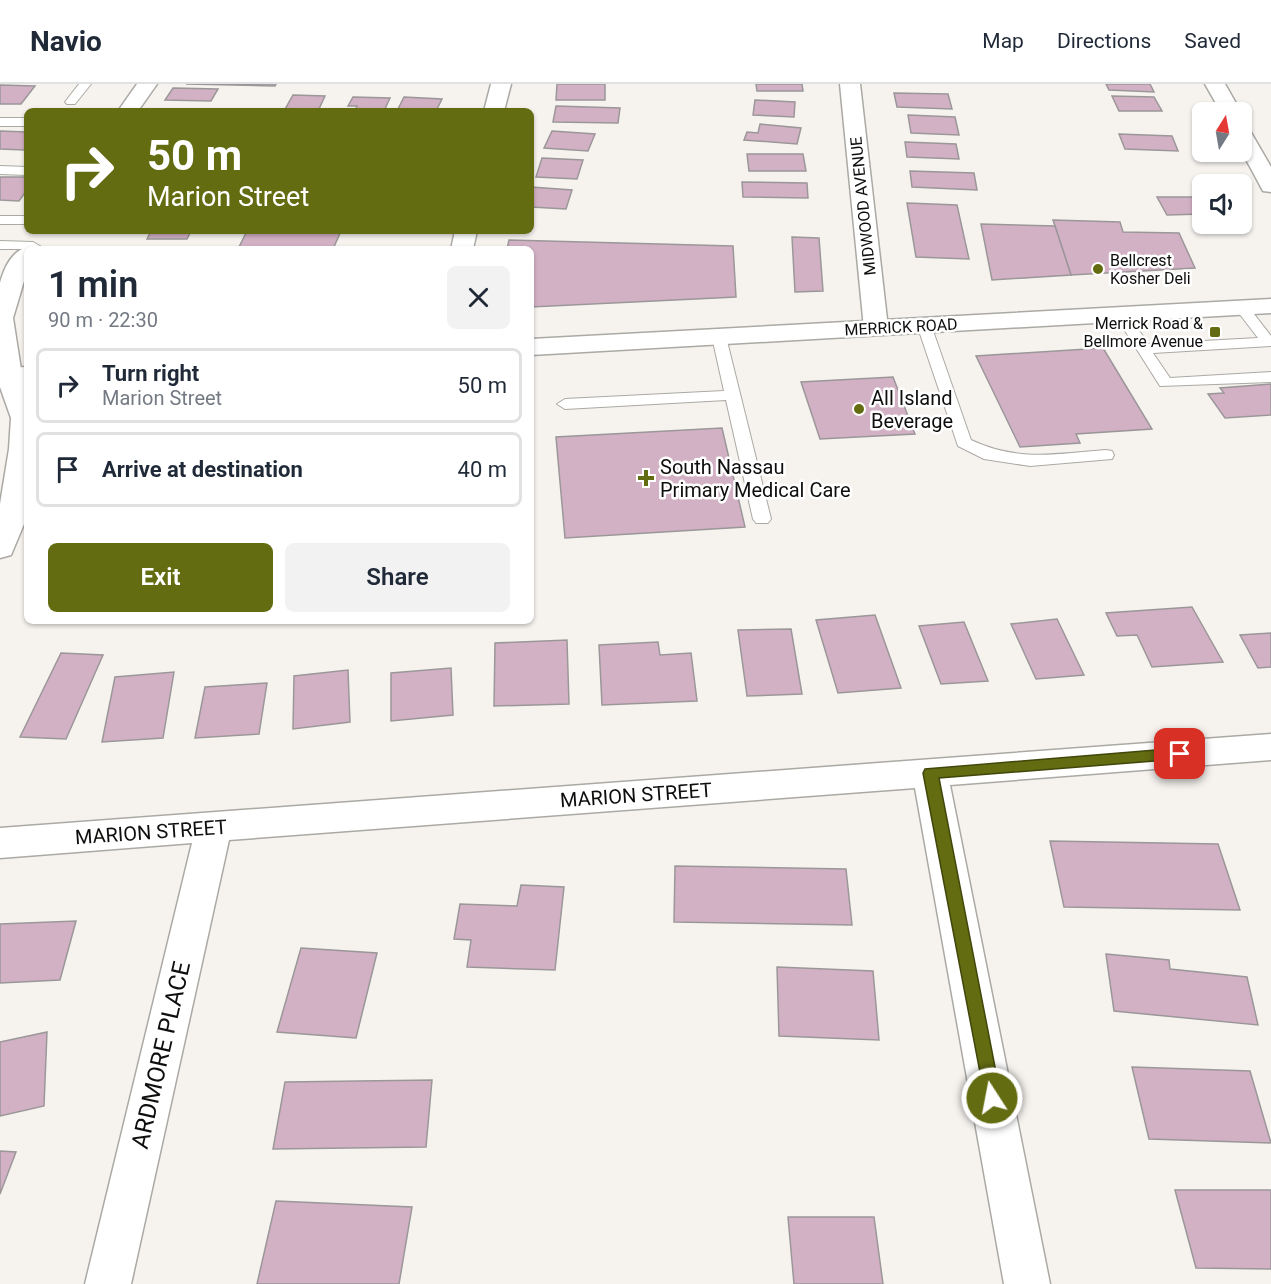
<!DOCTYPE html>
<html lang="en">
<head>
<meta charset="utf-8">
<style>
  :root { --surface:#fff; --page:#f2f2f3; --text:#1f2937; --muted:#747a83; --line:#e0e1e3; --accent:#646c11 }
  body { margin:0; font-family:Roboto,sans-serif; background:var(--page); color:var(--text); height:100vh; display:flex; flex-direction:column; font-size:22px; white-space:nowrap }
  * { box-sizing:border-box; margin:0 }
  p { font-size:20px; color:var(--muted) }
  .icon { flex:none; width:33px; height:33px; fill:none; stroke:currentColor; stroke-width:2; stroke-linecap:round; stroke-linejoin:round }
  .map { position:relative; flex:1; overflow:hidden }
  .drawer { position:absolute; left:24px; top:162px; width:510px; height:378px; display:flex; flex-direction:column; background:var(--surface); border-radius:9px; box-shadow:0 2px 4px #0004 }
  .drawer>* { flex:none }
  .hud { position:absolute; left:24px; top:24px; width:510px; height:126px; border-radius:9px; box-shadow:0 2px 4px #0004; background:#646c11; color:#fff; overflow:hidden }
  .needle { width:39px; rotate:11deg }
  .controls { position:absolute; left:1192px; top:18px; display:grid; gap:12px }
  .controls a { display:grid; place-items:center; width:60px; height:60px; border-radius:9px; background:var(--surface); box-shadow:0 2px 4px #0004; font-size:30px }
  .pin { position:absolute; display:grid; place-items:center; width:51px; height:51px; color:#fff; margin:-26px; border-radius:12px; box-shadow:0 3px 9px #0006 }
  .me { position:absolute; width:66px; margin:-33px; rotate:349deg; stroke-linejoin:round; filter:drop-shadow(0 0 4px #0008) }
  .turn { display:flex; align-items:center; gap:21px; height:126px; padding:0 24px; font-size:27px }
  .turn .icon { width:78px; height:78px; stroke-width:2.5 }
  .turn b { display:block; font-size:42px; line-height:51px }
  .round { display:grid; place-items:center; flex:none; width:63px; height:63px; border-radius:9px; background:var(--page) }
  .head { display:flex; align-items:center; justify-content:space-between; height:102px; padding:0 24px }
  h1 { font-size:36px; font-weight:600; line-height:45px }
  .action { display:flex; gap:12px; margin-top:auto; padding:12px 24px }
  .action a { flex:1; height:69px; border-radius:9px; background:var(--accent); color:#fff; font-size:24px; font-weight:600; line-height:69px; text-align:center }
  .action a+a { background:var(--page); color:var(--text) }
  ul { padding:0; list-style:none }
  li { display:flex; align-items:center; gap:18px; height:75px; margin:0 12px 9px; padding:0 12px; border:3px solid var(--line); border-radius:9px }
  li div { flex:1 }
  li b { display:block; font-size:22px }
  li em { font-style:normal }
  header { display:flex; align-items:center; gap:36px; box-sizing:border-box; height:84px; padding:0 30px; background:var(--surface); border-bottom:2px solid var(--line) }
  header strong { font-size:28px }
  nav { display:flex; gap:33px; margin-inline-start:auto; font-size:21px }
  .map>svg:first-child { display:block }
  .building { fill:#d2b1c5; stroke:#9b9799; stroke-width:1.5 }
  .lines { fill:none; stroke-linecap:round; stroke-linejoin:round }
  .service-casing { stroke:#aba9a4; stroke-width:2 }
  .minor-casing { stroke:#aba9a4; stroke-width:3 }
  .tertiary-casing { stroke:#aba9a4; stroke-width:3 }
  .secondary-casing { stroke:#aba9a4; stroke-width:3 }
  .primary-casing { stroke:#aba9a4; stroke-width:3 }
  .service { fill:#fff; fill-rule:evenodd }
  .minor { fill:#fff; fill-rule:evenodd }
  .tertiary { fill:#fff; fill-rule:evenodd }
  .secondary { fill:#fff; fill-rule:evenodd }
  .primary { fill:#fff; fill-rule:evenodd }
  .route { fill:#646c11; stroke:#41460b; stroke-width:1.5 }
  .poi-dot { fill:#646c11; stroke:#fff; stroke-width:2 }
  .labels { text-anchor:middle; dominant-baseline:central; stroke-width:5; stroke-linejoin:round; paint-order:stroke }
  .far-street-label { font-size:16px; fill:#0f0e0d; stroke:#fff }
  .far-poi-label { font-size:16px; fill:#0f0e0d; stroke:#fff; text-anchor:start }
  .poi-label { font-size:20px; fill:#0f0e0d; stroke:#fff; text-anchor:start }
  .street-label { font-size:20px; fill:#0f0e0d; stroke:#fff }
  .near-street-label { font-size:24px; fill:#0f0e0d; stroke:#fff }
</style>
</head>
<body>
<header>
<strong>Navio</strong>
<nav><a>Map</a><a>Directions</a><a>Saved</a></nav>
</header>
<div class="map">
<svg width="1271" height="1200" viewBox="0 0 1271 1200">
  <rect width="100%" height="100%" fill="#f6f3ef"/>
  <!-- building -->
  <g class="building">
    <polygon points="186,0 276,0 275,2"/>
    <polygon points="557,0 605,0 605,16 556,16"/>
    <polygon points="756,0 802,0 803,7 757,7"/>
    <polygon points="1106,0 1150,0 1154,8 1109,6"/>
    <polygon points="0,1 35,2 21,20 0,20"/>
    <polygon points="173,4 218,5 211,17 165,16"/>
    <polygon points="894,9 948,10 952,25 897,23"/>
    <polygon points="293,11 325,12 318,27 284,27"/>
    <polygon points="1112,12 1154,13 1162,27 1119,27"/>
    <polygon points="353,13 390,14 384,27 355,27 357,22 348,22"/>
    <polygon points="404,13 442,15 436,27 397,27"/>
    <polygon points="755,16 795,18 794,33 753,31"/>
    <polygon points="556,22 620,24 618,39 553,38"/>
    <polygon points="908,31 955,33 959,51 911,49"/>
    <polygon points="760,40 801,44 797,60 744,56 747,48 758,49"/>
    <polygon points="0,47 27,48 27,62 24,66 0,65"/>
    <polygon points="552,47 595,50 588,67 544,64"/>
    <polygon points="1119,50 1172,52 1178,67 1125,65"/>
    <polygon points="905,58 956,60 959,75 907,73"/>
    <polygon points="747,70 803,70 806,87 749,87"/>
    <polygon points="542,74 583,76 577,95 536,93"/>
    <polygon points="910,87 974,89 977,106 912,103"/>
    <polygon points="0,93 27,93 27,106 19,117 0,116"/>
    <polygon points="742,98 807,99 808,114 743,113"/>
    <polygon points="531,103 572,106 566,125 531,123"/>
    <polygon points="1157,113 1203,113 1203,130 1167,131"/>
    <polygon points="907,119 957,121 969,175 916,173"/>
    <polygon points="1053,136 1120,138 1123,148 1179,149 1195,184 1071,191"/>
    <polygon points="981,140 1055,142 1071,191 992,196"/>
    <polygon points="151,147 191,147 187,155 147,155"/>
    <polygon points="247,147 341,147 333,165 238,165"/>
    <polygon points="792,153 819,154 823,207 795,208"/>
    <polygon points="509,156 733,162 736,213 531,223 531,165 507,165"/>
    <polygon points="1103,264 1152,345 1076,350 1080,359 1020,363 976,272"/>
    <polygon points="893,293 915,350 820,355 801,298"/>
    <polygon points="1271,300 1271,331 1225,334 1208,310 1224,309 1220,304"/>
    <polygon points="722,344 745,443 565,454 556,353"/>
    <polygon points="1192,523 1223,578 1152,583 1137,551 1117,552 1106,529"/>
    <polygon points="875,531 901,604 838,609 816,536"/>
    <polygon points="1057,535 1084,591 1036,595 1011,540"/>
    <polygon points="964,538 988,597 941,600 919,542"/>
    <polygon points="791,545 802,610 747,612 738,546"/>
    <polygon points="1271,549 1271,583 1258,584 1240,551"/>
    <polygon points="567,556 569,620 494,622 495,559"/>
    <polygon points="658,558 660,571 691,569 697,617 602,621 599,561"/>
    <polygon points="61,569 103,571 66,655 20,653"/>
    <polygon points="451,584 453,631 391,637 391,589"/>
    <polygon points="348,586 350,638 293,645 294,592"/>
    <polygon points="174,588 163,654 102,658 115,593"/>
    <polygon points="267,599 259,650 195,654 205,603"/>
    <polygon points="1050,757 1218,760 1240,826 1064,823"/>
    <polygon points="675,782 846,785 852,841 674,838"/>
    <polygon points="521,801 564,803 555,886 467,883 471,856 454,855 460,820 517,822"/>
    <polygon points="76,837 60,896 0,899 0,840"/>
    <polygon points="301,864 377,869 356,954 277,948"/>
    <polygon points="1106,870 1169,876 1170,885 1247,893 1258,941 1114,927"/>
    <polygon points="777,883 873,887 879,956 779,952"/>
    <polygon points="47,948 44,1022 0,1032 0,958"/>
    <polygon points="1132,983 1250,987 1271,1059 1149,1055"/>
    <polygon points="432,996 426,1063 273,1065 285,998"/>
    <polygon points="0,1067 16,1068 0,1110"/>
    <polygon points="1175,1106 1271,1106 1271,1185 1196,1184"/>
    <polygon points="276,1117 412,1123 399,1200 257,1200"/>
    <polygon points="788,1133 874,1133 883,1200 794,1200"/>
  </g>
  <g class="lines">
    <defs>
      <g id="service">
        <polygon points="79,0 91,0 75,20 67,20 65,18"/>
        <rect x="0" y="34" width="27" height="8"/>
        <polygon points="0,82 27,83 27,91 0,90"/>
        <rect x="0" y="132" width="27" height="8"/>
        <polygon points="0,157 33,158 40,162 38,165 0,165"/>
        <polygon points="1242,220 1247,221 1271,252 1271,262 1153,269 1170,294 1271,288 1271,298 1160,302 1115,231 1117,228 1127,228 1148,260 1258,254 1235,224"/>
        <path d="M924,237L931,241L971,356C1018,378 1056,370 1106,366L1112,367L1114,371L1112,375L1030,382L984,375L958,362L917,241Z"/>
        <polygon points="719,249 726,253 771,435 768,439 756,439 753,435 726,316 565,325 557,320 565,315 724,307 712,253"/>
      </g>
      <g id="minor">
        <polygon points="491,0 511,0 504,27 484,27"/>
        <polygon points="840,0 860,0 888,244 885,249 876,251 867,249 864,244"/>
        <polygon points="455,147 477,147 473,165 451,165"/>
        <polygon points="9,284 18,287 27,306 27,433 11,471 0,474 0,420 9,365 11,334 0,303 0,286"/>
        <polygon points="1271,650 1271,676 950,701 1050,1200 1004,1200 915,704 229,756 131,1200 85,1200 192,759 0,774 0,744"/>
      </g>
      <g id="tertiary">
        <polygon points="137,0 157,0 138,27 118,27"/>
        <path d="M27,163L35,165H27V187L13,234L22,292L18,297L9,300L0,298V199C4,184 12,167 27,163Z"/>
      </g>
      <g id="secondary">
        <polygon points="1205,0 1225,0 1241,28 1221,28"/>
        <polygon points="1242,43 1249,45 1271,83 1271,108 1263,107 1242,68"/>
      </g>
      <g id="primary">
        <polygon points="1271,215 1271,229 531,271 531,255"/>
        <polygon points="27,283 27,299 0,300 0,284"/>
      </g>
    </defs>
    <!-- service casing -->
    <use href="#service" class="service-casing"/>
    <!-- minor casing -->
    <use href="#minor" class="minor-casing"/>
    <!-- tertiary casing -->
    <use href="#tertiary" class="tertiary-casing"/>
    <!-- secondary casing -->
    <use href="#secondary" class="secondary-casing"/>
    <!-- primary casing -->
    <use href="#primary" class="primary-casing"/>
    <!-- service -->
    <use href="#service" class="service"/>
    <!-- minor -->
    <use href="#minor" class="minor"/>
    <!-- tertiary -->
    <use href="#tertiary" class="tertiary"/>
    <!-- secondary -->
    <use href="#secondary" class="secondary"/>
    <!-- primary -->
    <use href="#primary" class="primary"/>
  </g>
  <!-- route -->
  <polygon class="route" points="1180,664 1185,666 1187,670 1185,674 1180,675 939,694 1001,1014 998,1020 992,1022 986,1020 923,689 925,685"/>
  <!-- markers -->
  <g class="poi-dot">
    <circle cx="1098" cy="185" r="6"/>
    <rect x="1209" y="242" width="12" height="12" rx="3"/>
    <circle cx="859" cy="325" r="6"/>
    <path d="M643 385h6v6h6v6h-6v6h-6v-6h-6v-6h6z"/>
  </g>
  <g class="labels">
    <!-- far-street labels -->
    <g class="far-street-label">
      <text transform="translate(863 122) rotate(-96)">MIDWOOD AVENUE</text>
      <text transform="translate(901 243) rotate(-3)">MERRICK ROAD</text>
    </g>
    <!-- far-poi labels -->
    <g class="far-poi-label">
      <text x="1110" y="176">Bellcrest<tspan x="1110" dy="18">Kosher Deli</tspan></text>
      <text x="1203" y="239" text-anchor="end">Merrick Road &amp;<tspan x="1203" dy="18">Bellmore Avenue</tspan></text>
    </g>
    <!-- poi labels -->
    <g class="poi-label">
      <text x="871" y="314">All Island<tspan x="871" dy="23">Beverage</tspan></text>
      <text x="660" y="383">South Nassau<tspan x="660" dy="23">Primary Medical Care</tspan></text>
    </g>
    <!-- street labels -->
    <g class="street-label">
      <text transform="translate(636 711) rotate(-4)">MARION STREET</text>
      <text transform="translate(151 748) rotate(-4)">MARION STREET</text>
    </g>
    <!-- near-street labels -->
    <g class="near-street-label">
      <text transform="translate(161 971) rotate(-77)">ARDMORE PLACE</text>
    </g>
  </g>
</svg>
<div class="controls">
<a><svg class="needle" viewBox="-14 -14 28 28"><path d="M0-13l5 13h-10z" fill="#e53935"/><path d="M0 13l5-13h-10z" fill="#747a83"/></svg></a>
<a><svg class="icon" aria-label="sound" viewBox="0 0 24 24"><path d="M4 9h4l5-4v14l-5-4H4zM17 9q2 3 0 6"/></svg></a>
</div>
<div class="pin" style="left:1180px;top:670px;background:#d93025"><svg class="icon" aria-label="arrive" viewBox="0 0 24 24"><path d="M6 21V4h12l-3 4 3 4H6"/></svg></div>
<svg class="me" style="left:992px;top:1014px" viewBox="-20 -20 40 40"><circle r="17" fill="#646c11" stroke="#fff" stroke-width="3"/><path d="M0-11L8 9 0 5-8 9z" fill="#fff"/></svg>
<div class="hud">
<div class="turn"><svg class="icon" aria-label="right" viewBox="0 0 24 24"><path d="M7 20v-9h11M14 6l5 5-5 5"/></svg><div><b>50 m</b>Marion Street</div></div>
</div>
<section class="drawer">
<div class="head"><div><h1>1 min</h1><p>90 m · 22:30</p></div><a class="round"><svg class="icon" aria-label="close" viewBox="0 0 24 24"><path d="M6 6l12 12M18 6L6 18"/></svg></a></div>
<ul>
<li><svg class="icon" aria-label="right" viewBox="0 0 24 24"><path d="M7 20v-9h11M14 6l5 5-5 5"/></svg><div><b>Turn right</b><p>Marion Street</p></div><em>50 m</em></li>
<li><svg class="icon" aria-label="arrive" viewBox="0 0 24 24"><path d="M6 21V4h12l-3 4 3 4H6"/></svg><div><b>Arrive at destination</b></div><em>40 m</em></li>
</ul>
<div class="action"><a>Exit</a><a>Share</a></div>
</section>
</div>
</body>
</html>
